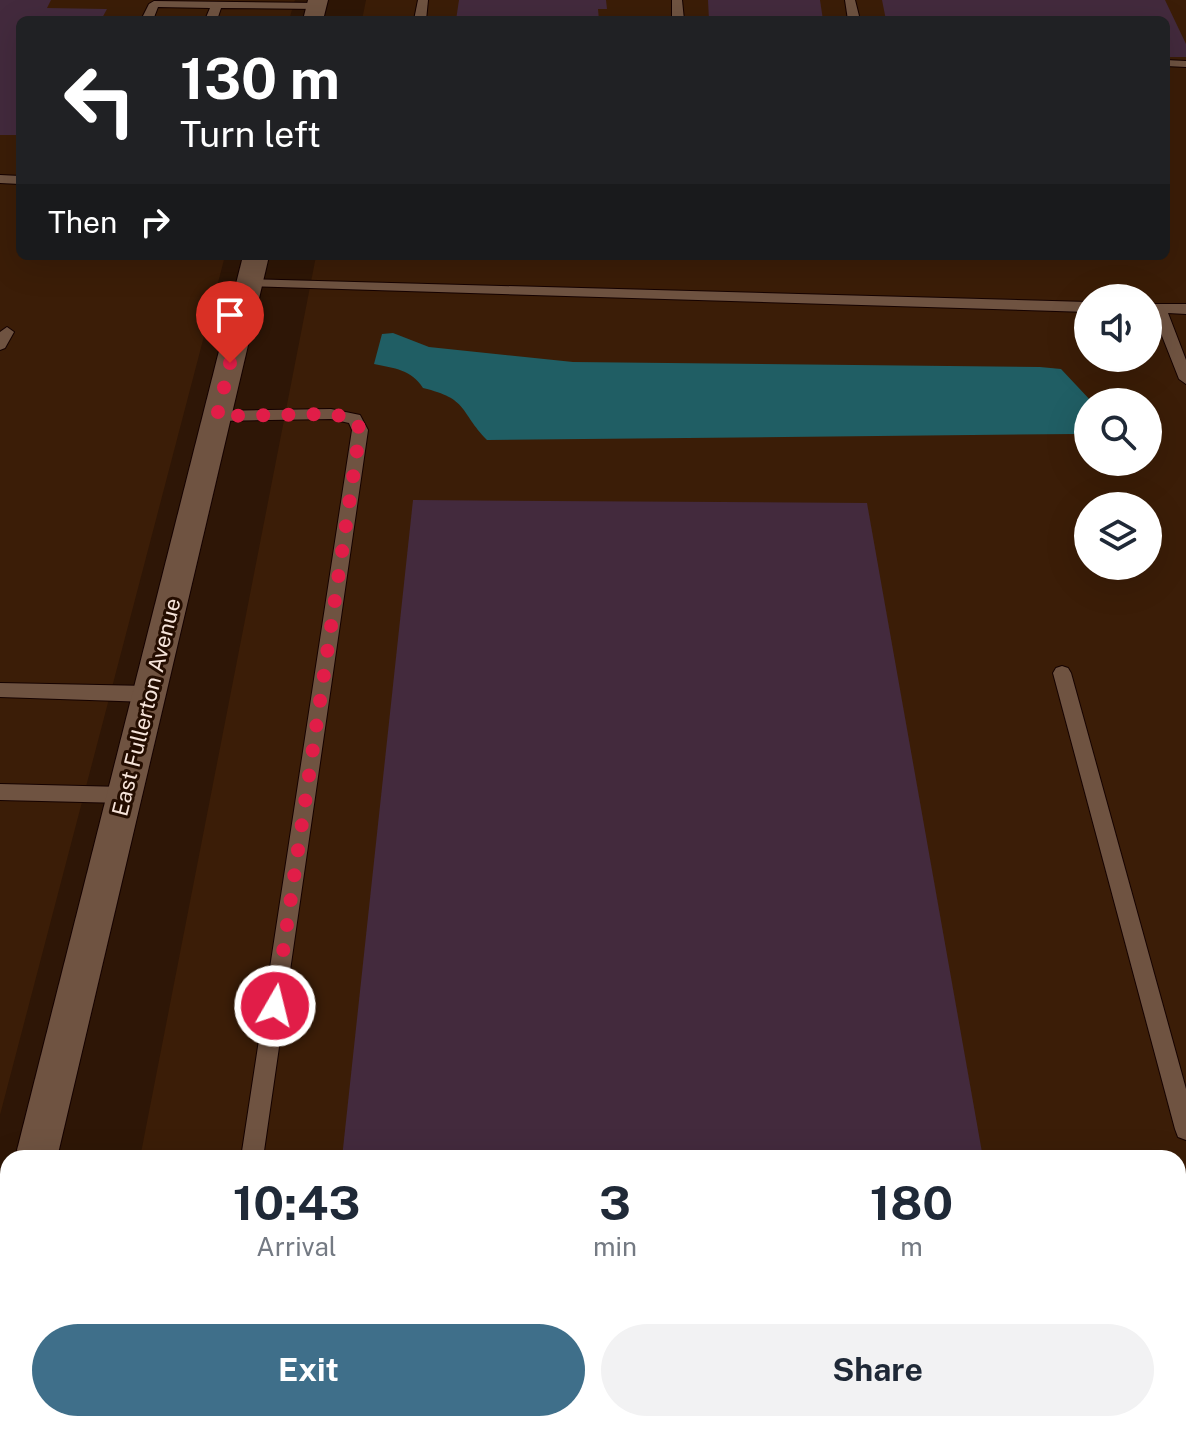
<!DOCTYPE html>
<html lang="en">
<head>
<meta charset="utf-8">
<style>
  :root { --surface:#fff; --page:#f2f2f3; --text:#1f2937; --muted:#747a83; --accent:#3f6f8a }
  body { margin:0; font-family:"Public Sans",sans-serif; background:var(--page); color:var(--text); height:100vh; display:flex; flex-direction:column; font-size:30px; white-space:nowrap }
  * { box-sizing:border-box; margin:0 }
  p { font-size:26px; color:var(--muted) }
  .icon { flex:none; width:44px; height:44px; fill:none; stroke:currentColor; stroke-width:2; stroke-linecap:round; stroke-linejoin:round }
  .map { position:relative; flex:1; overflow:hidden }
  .panel { position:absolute; left:0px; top:1150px; width:1186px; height:282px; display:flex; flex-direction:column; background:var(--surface); border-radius:24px 24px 0 0; box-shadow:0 8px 32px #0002 }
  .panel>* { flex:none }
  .banner { position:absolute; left:16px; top:16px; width:1154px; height:244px; border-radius:12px; box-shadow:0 8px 32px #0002; background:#202124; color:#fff; overflow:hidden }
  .buttons { position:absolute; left:1074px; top:284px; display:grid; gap:16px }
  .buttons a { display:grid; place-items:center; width:88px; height:88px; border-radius:50%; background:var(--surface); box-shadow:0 8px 32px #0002; font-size:40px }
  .pin { position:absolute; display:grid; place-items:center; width:68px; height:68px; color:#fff; margin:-82px -34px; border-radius:50% 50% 50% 0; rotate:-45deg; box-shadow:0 0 8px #0007 }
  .pin .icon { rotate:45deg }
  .me { position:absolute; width:88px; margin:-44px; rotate:8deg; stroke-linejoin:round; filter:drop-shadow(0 0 6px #0008) }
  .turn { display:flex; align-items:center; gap:28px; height:168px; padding:0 32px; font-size:36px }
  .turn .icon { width:104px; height:104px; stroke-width:2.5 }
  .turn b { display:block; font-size:56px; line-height:68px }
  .then { display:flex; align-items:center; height:76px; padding:0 32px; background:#0003; gap:16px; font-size:30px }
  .eta { display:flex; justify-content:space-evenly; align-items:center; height:136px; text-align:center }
  .eta b { font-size:48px; font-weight:700; line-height:56px }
  .action { display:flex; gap:16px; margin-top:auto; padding:16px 32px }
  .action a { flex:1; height:92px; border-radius:48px; background:var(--accent); color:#fff; font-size:32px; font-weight:700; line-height:92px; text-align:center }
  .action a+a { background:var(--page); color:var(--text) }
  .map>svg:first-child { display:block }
  .built { fill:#3b1d07; fill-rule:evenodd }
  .water { fill:#205e64 }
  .building { fill:#432a3d }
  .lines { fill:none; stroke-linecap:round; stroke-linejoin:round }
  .service-casing { stroke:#150200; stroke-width:2 }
  .minor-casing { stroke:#150200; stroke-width:2 }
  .service { fill:#6f5341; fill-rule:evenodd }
  .minor { fill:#6f5341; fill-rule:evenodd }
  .route { stroke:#e11d48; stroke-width:14; stroke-dasharray:0 25.2 }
  .labels { text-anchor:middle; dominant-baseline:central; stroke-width:6; stroke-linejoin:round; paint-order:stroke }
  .street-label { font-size:22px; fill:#f6e4da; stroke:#240d00 }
</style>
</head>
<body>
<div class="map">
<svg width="1186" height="1431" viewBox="0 0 1186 1431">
  <rect width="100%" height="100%" fill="#2e1606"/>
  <!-- built -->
  <g class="built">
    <polygon points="0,0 295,0 289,20 20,20 20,256 225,256 0,1115"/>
    <path d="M366,0H1186V1431H87L88,1424H1178V1158H140L316,256H1166V20H362ZM1088,298H1148V358H1088ZM1088,402H1148V462H1088ZM1088,506H1148V566H1088Z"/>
  </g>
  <!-- water -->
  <path class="water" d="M393,333L429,347L573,362L1040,367L1061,369L1092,402H1088V431L1077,434L487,440C459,411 469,399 423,388C412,370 394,368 374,364L382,334Z"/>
  <!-- building -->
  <g class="building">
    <polygon points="0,0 51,0 47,8 107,9 101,20 20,20 20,135 0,135"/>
    <polygon points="459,0 606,0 607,9 598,9 599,20 456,20"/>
    <polygon points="708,0 820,0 823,20 709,20"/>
    <polygon points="882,0 1165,0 1186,44 1186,57 1166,57 1166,20 886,20"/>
    <polygon points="413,500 867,503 983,1158 342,1158"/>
    <polygon points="314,1424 1031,1424 1032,1431 313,1431"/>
  </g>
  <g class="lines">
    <defs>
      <g id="service">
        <polygon points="418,0 428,0 426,20 414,20"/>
        <polygon points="672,0 682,0 684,20 672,20"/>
        <polygon points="845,0 855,0 860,20 848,20"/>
        <polygon points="154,1 317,3 322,6 317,9 221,8 217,20 205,20 210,8 158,7 153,20 141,20 149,4"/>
        <polygon points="1166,60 1186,61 1186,67 1166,66"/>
        <polygon points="0,175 20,176 20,184 0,183"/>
        <polygon points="249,279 1088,302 1088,312 244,286 244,280"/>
        <polygon points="1148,304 1186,304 1186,314 1168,313 1186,360 1186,384 1179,379 1153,313 1148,312"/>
        <polygon points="7,327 14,332 5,348 0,350 0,332"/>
        <polygon points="331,409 360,415 368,430 263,1158 241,1158 352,430 349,423 331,419 217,421 209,416 217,411"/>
        <polygon points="1062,666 1068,668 1071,673 1186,1089 1186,1140 1178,1137 1175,1129 1053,673 1056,668"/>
        <polygon points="0,683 149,686 155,689 158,694 155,699 149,702 0,697"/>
        <polygon points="0,784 124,787 131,789 133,795 131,801 124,803 0,800"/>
        <polygon points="200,1424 226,1424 225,1431 199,1431"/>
      </g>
      <g id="minor">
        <polygon points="308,0 328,0 323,20 303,20"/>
        <polygon points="243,256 269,256 57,1158 15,1158"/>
        <polygon points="8,1249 8,1323 0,1327 0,1252"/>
      </g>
    </defs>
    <!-- service casing -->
    <use href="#service" class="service-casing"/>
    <!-- minor casing -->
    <use href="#minor" class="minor-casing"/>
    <!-- service -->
    <use href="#service" class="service"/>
    <!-- minor -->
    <use href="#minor" class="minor"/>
  </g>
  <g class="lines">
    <!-- route -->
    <polyline class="route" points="230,363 217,416 331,414 355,419 360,430 275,1006"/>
  </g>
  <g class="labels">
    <!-- street labels -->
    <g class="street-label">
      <text transform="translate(146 707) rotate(-76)">East Fullerton Avenue</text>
    </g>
  </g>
</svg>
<div class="buttons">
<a><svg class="icon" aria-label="sound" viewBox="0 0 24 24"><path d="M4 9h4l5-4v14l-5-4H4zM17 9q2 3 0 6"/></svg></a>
<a><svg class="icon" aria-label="search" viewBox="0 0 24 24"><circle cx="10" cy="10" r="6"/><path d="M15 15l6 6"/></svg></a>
<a><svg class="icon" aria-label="layers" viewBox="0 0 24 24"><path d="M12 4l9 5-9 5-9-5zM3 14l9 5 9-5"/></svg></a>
</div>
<div class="pin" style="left:230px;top:363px;background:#d93025"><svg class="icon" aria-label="arrive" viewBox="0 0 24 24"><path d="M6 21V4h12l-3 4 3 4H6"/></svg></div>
<svg class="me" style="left:275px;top:1006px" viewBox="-20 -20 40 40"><circle r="17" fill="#e11d48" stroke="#fff" stroke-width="3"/><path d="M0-11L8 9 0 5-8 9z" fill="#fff"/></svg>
<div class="banner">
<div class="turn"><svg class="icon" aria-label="left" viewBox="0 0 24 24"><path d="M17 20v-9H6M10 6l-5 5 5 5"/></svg><div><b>130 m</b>Turn left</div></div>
<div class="then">Then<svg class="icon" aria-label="right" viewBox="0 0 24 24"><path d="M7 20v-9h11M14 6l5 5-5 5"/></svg></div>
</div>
<section class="panel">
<div class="eta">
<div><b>10:43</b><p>Arrival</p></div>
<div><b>3</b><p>min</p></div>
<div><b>180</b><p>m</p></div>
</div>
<div class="action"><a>Exit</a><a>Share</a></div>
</section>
</div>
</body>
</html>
